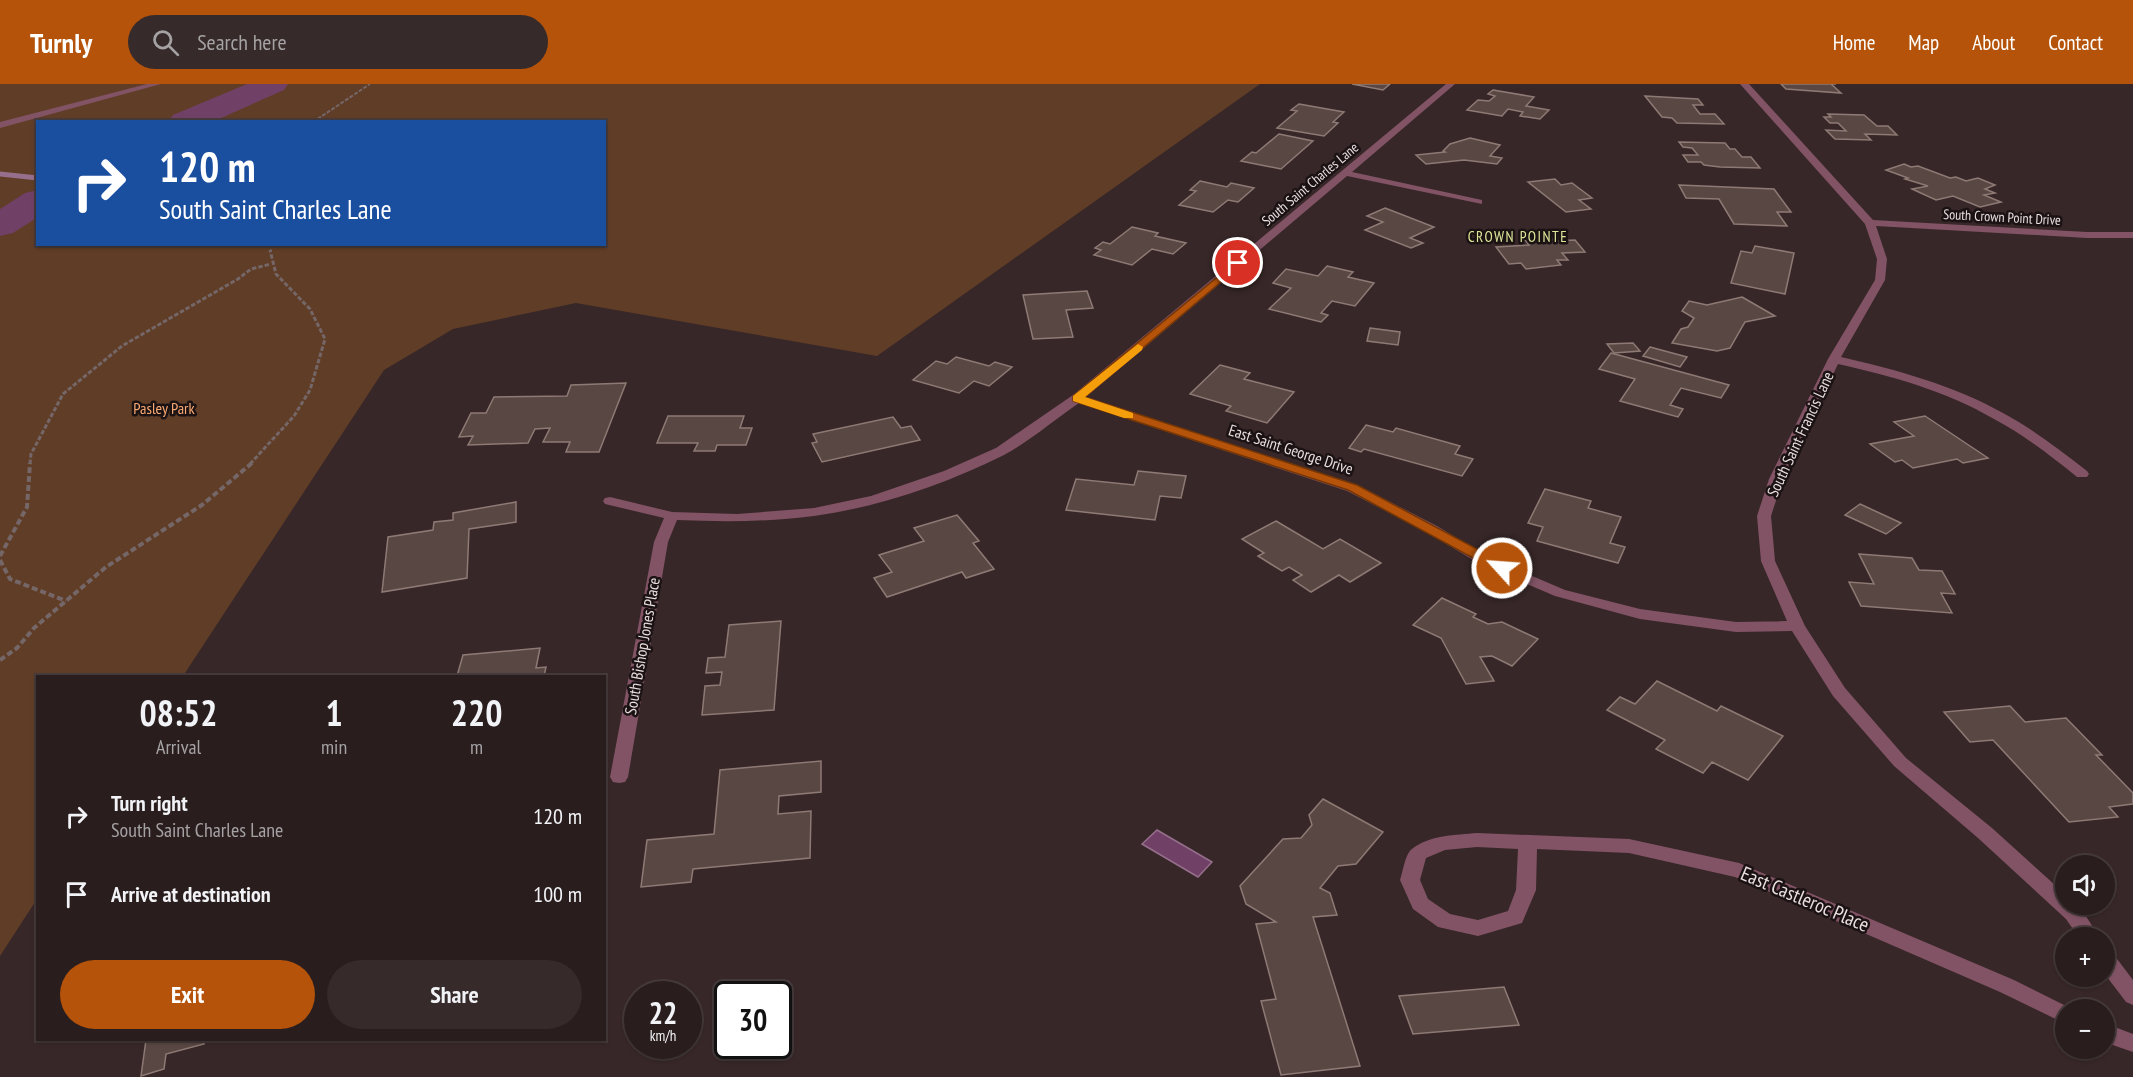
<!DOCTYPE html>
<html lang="en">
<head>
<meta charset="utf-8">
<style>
  :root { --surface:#2a1d1e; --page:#362a2b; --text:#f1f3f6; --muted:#a5a2a4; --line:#463b3c; --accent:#b45309 }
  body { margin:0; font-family:"PT Sans Narrow",sans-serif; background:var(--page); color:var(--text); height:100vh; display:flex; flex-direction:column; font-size:22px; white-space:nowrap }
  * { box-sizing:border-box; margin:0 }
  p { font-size:20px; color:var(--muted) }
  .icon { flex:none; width:33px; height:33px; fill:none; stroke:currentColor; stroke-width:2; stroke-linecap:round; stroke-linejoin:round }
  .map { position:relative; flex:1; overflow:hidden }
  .side { position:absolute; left:36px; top:591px; width:570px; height:366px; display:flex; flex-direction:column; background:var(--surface); border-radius:0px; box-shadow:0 2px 4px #0004,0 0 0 2px var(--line) }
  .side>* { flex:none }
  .hud { position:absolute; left:36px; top:36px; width:570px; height:126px; border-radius:0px; box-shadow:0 2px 4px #0004,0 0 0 2px var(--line); background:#1a4fa0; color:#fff; overflow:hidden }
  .buttons { position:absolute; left:2055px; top:771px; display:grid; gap:12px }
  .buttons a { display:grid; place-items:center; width:60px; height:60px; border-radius:50%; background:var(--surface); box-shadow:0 2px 4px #0004,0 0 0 2px var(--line); font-size:30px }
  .speed { position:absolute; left:624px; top:897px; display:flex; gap:12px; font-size:30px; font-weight:700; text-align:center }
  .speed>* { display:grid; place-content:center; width:78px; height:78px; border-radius:50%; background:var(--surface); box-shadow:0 2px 4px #0004,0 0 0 2px var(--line); line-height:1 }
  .speed small { font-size:15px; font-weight:400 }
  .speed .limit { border:3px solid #111; border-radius:9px; background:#fff; color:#111 }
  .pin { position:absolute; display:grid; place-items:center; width:51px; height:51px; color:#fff; margin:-26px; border:3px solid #fff; border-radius:50%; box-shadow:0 2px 6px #0007 }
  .me { position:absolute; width:66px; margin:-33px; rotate:296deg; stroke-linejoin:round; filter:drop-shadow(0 0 4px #0008) }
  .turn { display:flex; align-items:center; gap:21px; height:126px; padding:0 24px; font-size:27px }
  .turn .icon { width:78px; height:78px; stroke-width:2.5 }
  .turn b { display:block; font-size:42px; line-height:51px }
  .eta { display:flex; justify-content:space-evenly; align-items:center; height:102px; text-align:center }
  .eta b { font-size:36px; font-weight:700; line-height:42px }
  .cta { display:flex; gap:12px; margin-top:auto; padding:12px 24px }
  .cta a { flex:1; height:69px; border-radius:36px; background:var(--accent); color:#fff; font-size:24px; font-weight:700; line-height:69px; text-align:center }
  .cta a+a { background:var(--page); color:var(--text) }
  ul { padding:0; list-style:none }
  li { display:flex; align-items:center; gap:18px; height:78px; padding:0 24px }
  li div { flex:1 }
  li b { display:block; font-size:22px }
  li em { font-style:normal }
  header { display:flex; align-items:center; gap:36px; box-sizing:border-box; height:84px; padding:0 30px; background:var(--accent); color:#fff }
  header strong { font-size:28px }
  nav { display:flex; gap:33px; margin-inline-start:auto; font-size:21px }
  .search { width:420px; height:54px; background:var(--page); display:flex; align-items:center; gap:15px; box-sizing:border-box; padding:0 21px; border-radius:33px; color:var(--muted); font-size:22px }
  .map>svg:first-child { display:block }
  .green { fill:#603d26; fill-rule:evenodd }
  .water { fill:#714067; stroke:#956f8b; stroke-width:1.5 }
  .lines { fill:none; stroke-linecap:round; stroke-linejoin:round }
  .stream { stroke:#956f8b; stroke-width:5 }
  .river { fill:#714067; fill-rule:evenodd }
  .building { fill:#594743; stroke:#8e7a75; stroke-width:1.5 }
  .path-far2 { stroke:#756667; stroke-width:2; stroke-dasharray:4 1.5; stroke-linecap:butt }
  .path-far1 { stroke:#756667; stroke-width:3; stroke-dasharray:4.5 2; stroke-linecap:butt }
  .path { stroke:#756667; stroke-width:4; stroke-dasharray:6 3; stroke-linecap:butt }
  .minor { fill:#815365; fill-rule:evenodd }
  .route { fill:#b45309; stroke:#753606; stroke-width:1.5 }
  .slow { fill:#f59e0b }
  .labels { text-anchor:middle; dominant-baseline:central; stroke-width:5; stroke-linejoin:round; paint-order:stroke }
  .far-street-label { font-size:14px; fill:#eadedf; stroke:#1a1213 }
  .far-neighbourhood-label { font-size:15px; letter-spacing:1.5px; fill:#dfe799; stroke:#1a1213 }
  .park-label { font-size:16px; fill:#faa973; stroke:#1a1213 }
  .street-label { font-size:16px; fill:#eadedf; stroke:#1a1213 }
  .near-street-label { font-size:20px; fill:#eadedf; stroke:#1a1213 }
</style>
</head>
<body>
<header>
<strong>Turnly</strong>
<div class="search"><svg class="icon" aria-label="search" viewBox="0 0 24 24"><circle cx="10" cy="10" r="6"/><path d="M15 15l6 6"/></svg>Search here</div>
<nav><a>Home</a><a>Map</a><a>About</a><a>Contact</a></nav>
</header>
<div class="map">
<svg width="2133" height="993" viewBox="0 0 2133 993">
  <rect width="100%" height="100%" fill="#382728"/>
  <!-- green -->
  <path class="green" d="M0,0H1260L877,272L576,219L453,245L384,286L183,592H38L37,815L0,872ZM38,38H604V160H38Z"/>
  <!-- water -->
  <polygon class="water" points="1157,746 1212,778 1198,793 1142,760"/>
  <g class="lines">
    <!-- stream -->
    <polyline class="stream" points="0,90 38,94"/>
    <!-- river -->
    <g class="river">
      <polygon points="247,0 288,0 284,6 212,38 168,38 173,31"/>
      <polygon points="38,106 38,133 13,149 0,152 0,125 25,109"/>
    </g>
  </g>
  <!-- building -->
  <g class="building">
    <polygon points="1352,0 1390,0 1383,6"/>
    <polygon points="1781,0 1836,0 1831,0 1841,9 1786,5"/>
    <polygon points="1493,6 1534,13 1526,22 1549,26 1540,35 1520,32 1523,28 1508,25 1502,32 1467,26 1478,16 1489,17 1495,12 1488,10"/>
    <polygon points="1645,12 1698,15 1703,21 1693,21 1700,30 1715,30 1724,40 1677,39 1672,34 1662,33"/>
    <polygon points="1299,20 1344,28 1333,38 1338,39 1324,52 1277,44 1297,27 1291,26"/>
    <polygon points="1828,30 1864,31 1877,42 1888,42 1897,51 1865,50 1871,56 1835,55 1826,46 1846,47 1838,39 1830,39 1824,33 1831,33"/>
    <polygon points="1279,50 1313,57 1281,85 1241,77 1252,68 1256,69"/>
    <polygon points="1470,54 1500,61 1490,72 1502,74 1497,80 1464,76 1426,80 1416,71 1445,68 1443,67 1450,60"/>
    <polygon points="1679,58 1725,59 1730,65 1735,65 1742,73 1751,73 1760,84 1720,83 1704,81 1701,78 1688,78 1683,71 1698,71 1692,64 1683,63"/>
    <polygon points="1904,80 1911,83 1918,82 1950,94 1956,93 1966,97 1978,94 1995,101 1985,105 1995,109 1984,111 2001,118 1980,123 1953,112 1936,116 1912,105 1928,102 1905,95 1908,94 1886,86"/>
    <polygon points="1555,95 1561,101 1572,99 1592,114 1579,116 1591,125 1566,128 1528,98"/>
    <polygon points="1200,97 1227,103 1231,99 1254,104 1238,118 1228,116 1213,128 1179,121 1196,107 1190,106"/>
    <polygon points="1679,101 1774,105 1791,128 1777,128 1787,142 1734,140 1719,115 1686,114"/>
    <polygon points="1385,124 1434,143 1410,154 1423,159 1411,164 1365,146 1383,138 1367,132"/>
    <polygon points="1132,143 1158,149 1155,152 1186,159 1173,170 1152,165 1132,181 1094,171 1101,166 1095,164 1103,158 1110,160"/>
    <polygon points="1548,150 1554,157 1575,156 1585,168 1562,169 1568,176 1557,176 1561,181 1526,185 1521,179 1509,180 1496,163 1529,161 1521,151"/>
    <polygon points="1755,162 1794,169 1785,210 1731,199 1741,167 1752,169"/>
    <polygon points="1327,182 1353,188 1348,193 1374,199 1355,222 1332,217 1321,229 1328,231 1321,238 1269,225 1291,204 1273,199 1286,185 1318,192"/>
    <polygon points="1087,207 1093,224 1066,226 1073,253 1033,255 1023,211"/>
    <polygon points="1742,213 1775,232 1745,238 1730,264 1717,267 1672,259 1681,245 1688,243 1694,234 1682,227 1689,217 1707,221"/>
    <polygon points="1370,244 1400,248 1398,261 1367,257"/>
    <polygon points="1633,259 1640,267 1614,269 1607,260"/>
    <polygon points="1650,263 1687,273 1680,283 1643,272"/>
    <polygon points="1611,269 1729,301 1721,314 1681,304 1670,321 1683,325 1678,333 1620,317 1635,295 1599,285"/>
    <polygon points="956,273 989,282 995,278 1012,283 989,302 974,297 959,309 913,296 936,277 947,280"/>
    <polygon points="1220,281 1250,289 1244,295 1294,308 1267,339 1226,327 1231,322 1190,310"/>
    <polygon points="626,299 599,368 566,368 570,358 543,358 550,344 535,345 528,359 468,361 473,352 459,353 471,329 486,329 494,313 567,312 571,301"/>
    <polygon points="668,332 744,332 740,344 752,344 746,361 717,361 715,367 694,367 698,359 657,359"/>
    <polygon points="1925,332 1988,374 1963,379 1957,375 1913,384 1902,376 1895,378 1870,360 1914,352 1894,338"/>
    <polygon points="893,333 901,344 911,342 920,356 822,378 812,359 817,358 813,350"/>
    <polygon points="1366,341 1393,348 1396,344 1460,362 1455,370 1473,375 1462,392 1364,365 1361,368 1349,364"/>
    <polygon points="1138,387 1186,392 1181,414 1160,412 1155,436 1066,426 1076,395 1134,401"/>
    <polygon points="1545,405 1591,417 1588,424 1621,433 1610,459 1625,463 1618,479 1537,457 1543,443 1528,439"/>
    <polygon points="516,418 516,438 469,445 467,494 382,508 388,453 433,446 434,438 453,436 453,429"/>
    <polygon points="1860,420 1901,439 1886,450 1845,431"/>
    <polygon points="957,431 979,457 973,459 994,485 966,494 962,488 887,513 874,494 892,488 879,471 924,457 914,444"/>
    <polygon points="1276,437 1323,465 1340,455 1381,479 1350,498 1339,491 1311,508 1293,496 1302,491 1289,483 1282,487 1258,472 1264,469 1242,455"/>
    <polygon points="1859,470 1912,474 1919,486 1942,487 1955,510 1941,509 1952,529 1861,522 1849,498 1874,500"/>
    <polygon points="1442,514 1476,530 1473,533 1488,540 1502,538 1538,555 1512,582 1492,572 1480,573 1494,597 1466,600 1441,554 1413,541"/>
    <polygon points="781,537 774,626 702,631 705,602 720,601 722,588 706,589 708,574 725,573 729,541"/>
    <polygon points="540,564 536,584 546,583 544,592 457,592 463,571"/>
    <polygon points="1657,597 1717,627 1721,622 1783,652 1748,696 1712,678 1703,689 1656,665 1665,656 1607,626 1620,613 1635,620"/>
    <polygon points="2010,622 2025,638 2066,634 2102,671 2096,671 2133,709 2133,720 2109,723 2118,733 2069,738 1993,656 1970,658 1944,628"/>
    <polygon points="821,677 821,708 779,712 778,730 811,727 810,774 693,785 691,798 641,803 647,756 714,750 720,686"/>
    <polygon points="1323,715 1383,748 1356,780 1338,782 1320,804 1330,809 1337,831 1313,833 1360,982 1281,991 1261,917 1276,915 1256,840 1276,838 1246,820 1240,802 1283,755 1301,754 1312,741 1309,731"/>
    <polygon points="1504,903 1519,941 1413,950 1399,912"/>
    <polygon points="146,956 204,956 204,960 166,970 164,985 141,992"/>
  </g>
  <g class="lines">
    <!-- path-far2 -->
    <g class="path-far2">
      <polyline points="313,38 370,0"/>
      <polyline points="270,160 271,168"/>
    </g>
    <!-- path-far1 -->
    <g class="path-far1">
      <polyline points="30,380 31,370 63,310 122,262 238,195 251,185 271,180"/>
      <polyline points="250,380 294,332 310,306 325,255 310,225 276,190 270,166"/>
    </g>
    <!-- path -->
    <g class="path">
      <polyline points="0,472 27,423 30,379"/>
      <polyline points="0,476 10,495 66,517"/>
      <polyline points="0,576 17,564 34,544 106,483 202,421 252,379"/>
    </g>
    <!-- minor -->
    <g class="minor">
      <polygon points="147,0 161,0 0,44 0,38"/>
      <path d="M1446,0H1455L1352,88L1482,116V120L1347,92L1086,313L1357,401L1437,442L1488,473L1565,506L1640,525L1736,538L1787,537L1761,477L1757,432L1769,395L1828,275L1875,196L1877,175L1865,140L1740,0H1749L1873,136L2087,148H2133V154H2087L1876,142L1887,175L1885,196L1841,273C1897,286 1953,301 2003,329C2033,345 2060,366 2087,387L2089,390L2087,393H2077C2051,372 2024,351 1994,335C1946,307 1892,292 1838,280L1783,395L1771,432L1775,477L1805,542L1845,604L1906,674L1992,744L2066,811V820H2077L2080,823L2100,854H2079L2066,835L1978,754L1894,682L1833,612L1792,547L1736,548L1640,535L1555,512L1478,479L1427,448L1347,407L1079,319C1054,336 1030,357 1004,371C946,400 879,423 814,432C768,438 723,438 677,436L668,458L628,693L625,698L619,699L613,698L610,693L654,458L664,434L605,420L603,417L605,414L610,413L672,428L737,430L814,424L871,412L944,387L996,364L1073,311Z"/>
      <path d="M1477,749L1629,755L1739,779L2014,896L2074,926H2066V940L2000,908L1735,793L1629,769L1537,765L1536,806L1522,839L1478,852L1438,843L1413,825L1400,796C1403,788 1405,770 1412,765C1429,751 1456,751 1477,749ZM1477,763L1518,765L1516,806L1508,827L1478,836L1450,830L1428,815L1420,796L1426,774L1445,766Z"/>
      <polygon points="2104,865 2111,867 2133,896 2133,921 2126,918 2104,889"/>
      <polygon points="2104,939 2133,950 2133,968 2104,958"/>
    </g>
  </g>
  <!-- route -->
  <polygon class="route" points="1238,176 1243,179 1241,181 1085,313 1357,401 1507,481 1509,484 1507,487 1497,487 1348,406 1073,317 1073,312"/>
  <!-- slow -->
  <polygon class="slow" points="1138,260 1143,263 1142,266 1085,313 1133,329 1133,334 1124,334 1073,317 1073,312"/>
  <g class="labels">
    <!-- far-street labels -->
    <g class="far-street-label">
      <text transform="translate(1310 100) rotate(-40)">South Saint Charles Lane</text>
      <text transform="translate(2002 133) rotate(3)">South Crown Point Drive</text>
    </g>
    <!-- far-neighbourhood labels -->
    <g class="far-neighbourhood-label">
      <text x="1518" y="152">CROWN POINTE</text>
    </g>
    <!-- park labels -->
    <g class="park-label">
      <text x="164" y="324">Pasley Park</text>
    </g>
    <!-- street labels -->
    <g class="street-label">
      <text transform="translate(1800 350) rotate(-65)">South Saint Francis Lane</text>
      <text transform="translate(1291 365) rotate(18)">East Saint George Drive</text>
      <text transform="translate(642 562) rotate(-80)">South Bishop Jones Place</text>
    </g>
    <!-- near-street labels -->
    <g class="near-street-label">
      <text transform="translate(1805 815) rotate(23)">East Castleroc Place</text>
    </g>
  </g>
</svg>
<div class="buttons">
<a><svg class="icon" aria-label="sound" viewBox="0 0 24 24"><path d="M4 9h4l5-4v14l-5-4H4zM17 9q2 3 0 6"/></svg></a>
<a>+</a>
<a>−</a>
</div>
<div class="speed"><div>22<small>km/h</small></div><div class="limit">30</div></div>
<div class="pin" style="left:1238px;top:179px;background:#d93025"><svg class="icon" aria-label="arrive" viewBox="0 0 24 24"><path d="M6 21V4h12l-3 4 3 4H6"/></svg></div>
<svg class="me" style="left:1502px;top:484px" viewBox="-20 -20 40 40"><circle r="17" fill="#b45309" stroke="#fff" stroke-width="3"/><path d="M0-11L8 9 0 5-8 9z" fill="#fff"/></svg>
<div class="hud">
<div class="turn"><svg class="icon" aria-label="right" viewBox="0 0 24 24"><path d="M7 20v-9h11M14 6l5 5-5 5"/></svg><div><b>120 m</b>South Saint Charles Lane</div></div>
</div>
<section class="side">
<div class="eta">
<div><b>08:52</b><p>Arrival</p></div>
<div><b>1</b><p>min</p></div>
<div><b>220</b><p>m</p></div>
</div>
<ul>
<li><svg class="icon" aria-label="right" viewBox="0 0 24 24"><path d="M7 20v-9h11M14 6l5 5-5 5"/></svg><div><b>Turn right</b><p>South Saint Charles Lane</p></div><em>120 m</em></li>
<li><svg class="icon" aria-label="arrive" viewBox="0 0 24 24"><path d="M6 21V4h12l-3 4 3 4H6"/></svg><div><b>Arrive at destination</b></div><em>100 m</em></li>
</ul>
<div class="cta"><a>Exit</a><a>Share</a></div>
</section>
</div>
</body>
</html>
